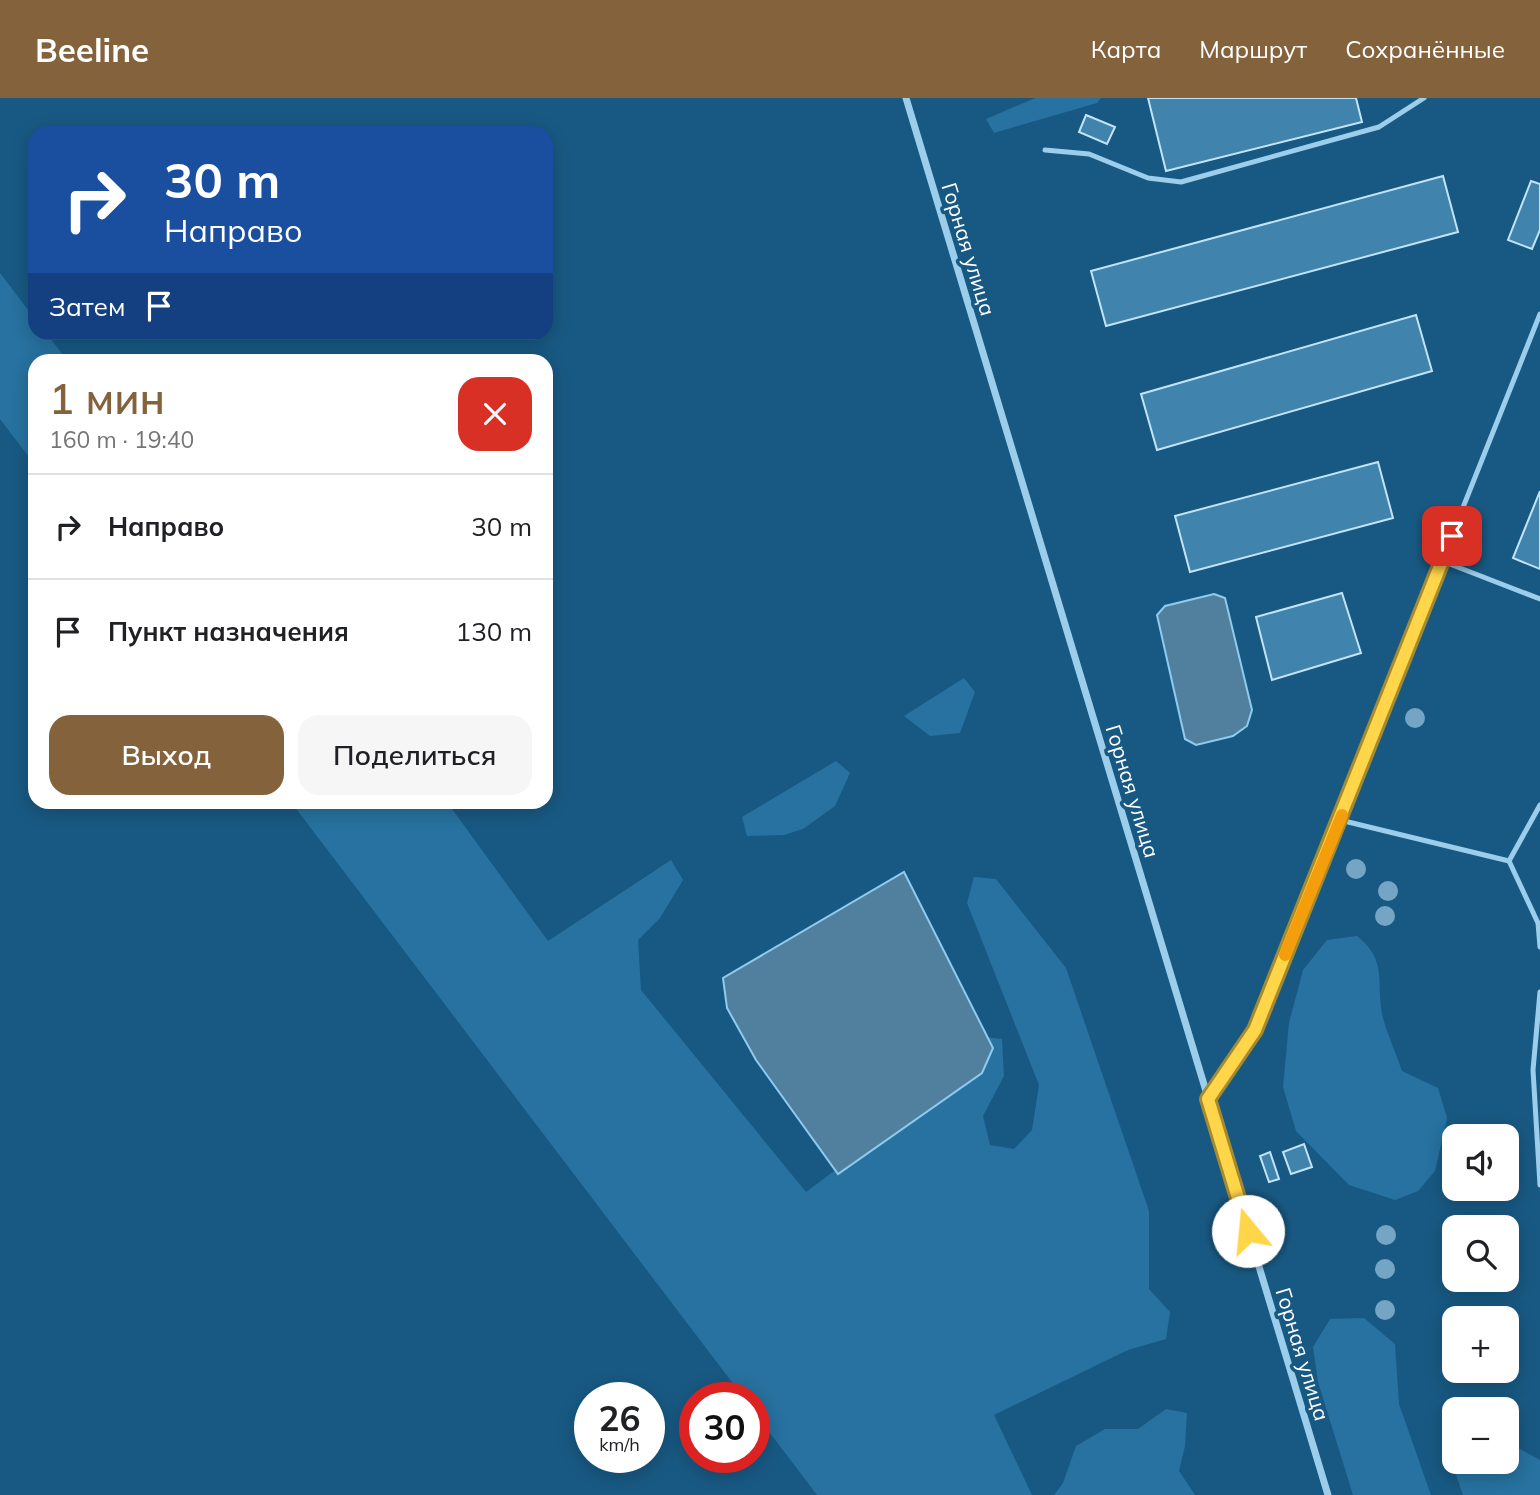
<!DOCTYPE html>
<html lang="ru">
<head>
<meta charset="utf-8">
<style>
  :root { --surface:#fff; --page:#f6f6f6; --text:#202124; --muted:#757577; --line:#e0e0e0; --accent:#84623b }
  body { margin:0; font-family:Mulish,sans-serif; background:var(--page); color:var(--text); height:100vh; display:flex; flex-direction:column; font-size:26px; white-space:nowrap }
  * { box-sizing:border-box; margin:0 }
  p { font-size:23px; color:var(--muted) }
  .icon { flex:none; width:38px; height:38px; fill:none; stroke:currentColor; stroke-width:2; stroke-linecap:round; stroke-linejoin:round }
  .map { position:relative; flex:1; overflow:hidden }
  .details { position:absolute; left:28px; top:256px; width:525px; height:455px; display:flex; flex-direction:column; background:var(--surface); border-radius:21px; box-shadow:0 4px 18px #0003 }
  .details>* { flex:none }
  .hud { position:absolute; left:28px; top:28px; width:525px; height:214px; border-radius:21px; box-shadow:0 4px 18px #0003; background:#1a4fa0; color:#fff; overflow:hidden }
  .tools { position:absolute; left:1442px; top:1026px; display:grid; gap:14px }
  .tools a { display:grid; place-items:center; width:77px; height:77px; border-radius:14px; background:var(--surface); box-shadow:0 4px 18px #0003; font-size:35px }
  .speed { position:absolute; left:574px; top:1284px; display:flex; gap:14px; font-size:35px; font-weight:700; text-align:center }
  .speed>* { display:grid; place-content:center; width:91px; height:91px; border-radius:50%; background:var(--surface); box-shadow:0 4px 18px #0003; line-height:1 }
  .speed small { font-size:18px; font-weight:400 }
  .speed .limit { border:10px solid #d22; background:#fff; color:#111 }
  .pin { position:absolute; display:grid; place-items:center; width:60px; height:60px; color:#fff; margin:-30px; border-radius:14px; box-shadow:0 4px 10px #0006 }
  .me { position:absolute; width:77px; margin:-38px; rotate:343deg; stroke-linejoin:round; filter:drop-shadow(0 0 5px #0008) }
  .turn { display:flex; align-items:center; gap:24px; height:147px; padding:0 21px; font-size:32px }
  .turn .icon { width:91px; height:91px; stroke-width:2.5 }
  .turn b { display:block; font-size:49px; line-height:60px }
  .then { display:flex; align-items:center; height:66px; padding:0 21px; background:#0003; gap:14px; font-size:26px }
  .round { display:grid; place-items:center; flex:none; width:74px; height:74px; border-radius:21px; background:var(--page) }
  .headline { display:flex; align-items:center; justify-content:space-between; height:119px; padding:0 21px }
  h1 { font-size:42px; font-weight:600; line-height:52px; color:var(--accent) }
  .cta { display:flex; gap:14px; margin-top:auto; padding:14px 21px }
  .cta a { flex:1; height:80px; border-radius:21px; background:var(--accent); color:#fff; font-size:28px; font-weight:600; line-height:80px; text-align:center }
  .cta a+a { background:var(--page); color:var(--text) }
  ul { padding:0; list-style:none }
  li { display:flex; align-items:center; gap:21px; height:105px; padding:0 21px; border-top:2px solid var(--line) }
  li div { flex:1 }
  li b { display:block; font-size:26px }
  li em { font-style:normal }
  header { display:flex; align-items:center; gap:42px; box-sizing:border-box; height:98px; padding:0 35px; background:var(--accent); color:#fff }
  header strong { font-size:33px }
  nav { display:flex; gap:38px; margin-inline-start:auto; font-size:24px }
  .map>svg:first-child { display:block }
  .green { fill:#2772a0 }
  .water { fill:#50809e; stroke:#8ecbef; stroke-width:2 }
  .building { fill:#4083ac; stroke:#c1e4f9; stroke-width:2 }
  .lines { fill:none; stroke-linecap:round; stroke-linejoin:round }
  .lane { stroke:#9cceec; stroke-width:5 }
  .street { stroke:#9cceec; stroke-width:7 }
  .tree { fill:#75a5c4 }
  .route-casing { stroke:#a68a30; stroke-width:18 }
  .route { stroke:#ffd54a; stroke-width:12 }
  .slow { stroke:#f59e0b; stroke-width:12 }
  .labels { text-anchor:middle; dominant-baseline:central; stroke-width:7; stroke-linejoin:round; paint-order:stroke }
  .street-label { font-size:21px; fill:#fff; stroke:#185983 }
</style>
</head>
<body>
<header>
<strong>Beeline</strong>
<nav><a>Карта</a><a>Маршрут</a><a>Сохранённые</a></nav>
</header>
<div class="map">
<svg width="1540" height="1397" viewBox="0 0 1540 1397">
  <rect width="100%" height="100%" fill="#185983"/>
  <!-- green -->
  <g class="green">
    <polygon points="1035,0 1101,0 1097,5 994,35 986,21"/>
    <polygon points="0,175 35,221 35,234 46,235 67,262 35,262 35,367 0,321"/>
    <polygon points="964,580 975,594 960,635 930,638 904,618"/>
    <polygon points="836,663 850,675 835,708 803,731 784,737 747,738 742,719"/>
    <polygon points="291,704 447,704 548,843 671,762 683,782 660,820 638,842 641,892 806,1094 902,1022 984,939 1002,941 1004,978 983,1018 990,1047 1014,1051 1032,1032 1039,987 967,805 974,779 996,781 1066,870 1149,1113 1149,1191 1170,1214 1166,1241 1128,1252 994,1317 1032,1397 817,1397 754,1314 754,1300 744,1300"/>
    <path d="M1357,838C1389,863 1375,886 1383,920C1388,938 1396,955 1402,973L1438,990L1447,1020L1435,1073L1418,1093L1395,1102L1349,1087L1296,1033L1283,989L1289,925L1303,872L1327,842Z"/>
    <polygon points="1364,1220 1395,1246 1399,1306 1431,1397 1353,1397 1318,1284 1313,1249 1330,1221"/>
    <polygon points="1166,1311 1187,1315 1185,1348 1179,1373 1195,1397 1054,1397 1063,1385 1076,1348 1105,1331 1138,1331"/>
    <polygon points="1507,1344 1540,1362 1540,1397 1463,1397 1454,1371 1454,1363 1507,1363"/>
  </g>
  <!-- water -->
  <g class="water">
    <polygon points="1214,496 1225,500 1252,612 1247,628 1233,638 1196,647 1185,641 1157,517 1165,508"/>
    <polygon points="904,774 993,950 982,975 838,1076 756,962 727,910 723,880"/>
  </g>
  <!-- building -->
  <g class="building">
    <polygon points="1148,0 1356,0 1362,24 1166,73"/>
    <polygon points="1086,17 1115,29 1107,46 1079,34"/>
    <polygon points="1443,78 1458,134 1106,228 1091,173"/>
    <polygon points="1531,83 1540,86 1540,132 1532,151 1508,142"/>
    <polygon points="1416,217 1432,273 1157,352 1141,296"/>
    <polygon points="1378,364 1393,420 1190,474 1175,418"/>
    <polygon points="1540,393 1540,471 1513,460"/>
    <polygon points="1342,495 1361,555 1272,582 1256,519"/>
    <polygon points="1304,1046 1312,1069 1291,1076 1283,1054"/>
    <polygon points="1270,1054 1279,1081 1269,1084 1260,1058"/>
  </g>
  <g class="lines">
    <!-- lane -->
    <g class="lane">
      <polyline points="1045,52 1089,56 1148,80 1181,84 1379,29 1424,0"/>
      <polyline points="1442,463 1540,501"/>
      <polyline points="1540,707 1509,763 1538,825 1540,849"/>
      <polyline points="1340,722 1509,763"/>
      <polyline points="1540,894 1533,972 1540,1087"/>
      <polyline points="1208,1001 1255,932 1540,216"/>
    </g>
    <!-- street -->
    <polyline class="street" points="906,0 1328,1397"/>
  </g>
  <!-- trees -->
  <g class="tree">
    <circle cx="1415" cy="620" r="10"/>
    <circle cx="1356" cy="771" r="10"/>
    <circle cx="1388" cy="793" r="10"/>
    <circle cx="1385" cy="818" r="10"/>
    <circle cx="1386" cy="1137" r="10"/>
    <circle cx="1385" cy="1171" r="10"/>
    <circle cx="1385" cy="1212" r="10"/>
  </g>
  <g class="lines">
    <defs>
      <polyline id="route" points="1248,1133 1208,1001 1255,932 1452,438"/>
    </defs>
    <!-- route casing -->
    <use href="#route" class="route-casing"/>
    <!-- route -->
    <use href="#route" class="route"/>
    <!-- slow -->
    <polyline class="slow" points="1285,857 1342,717"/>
  </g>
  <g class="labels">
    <!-- street labels -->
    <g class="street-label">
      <text transform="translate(969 151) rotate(73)">Горная улица</text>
      <text transform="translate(1133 693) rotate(73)">Горная улица</text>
      <text transform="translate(1303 1256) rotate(73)">Горная улица</text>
    </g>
  </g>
</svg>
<div class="tools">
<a><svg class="icon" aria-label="sound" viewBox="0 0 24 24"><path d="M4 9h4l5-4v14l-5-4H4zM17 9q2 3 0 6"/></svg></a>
<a><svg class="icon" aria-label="search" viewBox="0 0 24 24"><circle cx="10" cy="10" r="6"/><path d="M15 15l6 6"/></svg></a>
<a>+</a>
<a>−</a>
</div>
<div class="speed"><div>26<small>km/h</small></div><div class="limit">30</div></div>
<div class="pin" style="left:1452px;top:438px;background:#d93025"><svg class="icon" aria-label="arrive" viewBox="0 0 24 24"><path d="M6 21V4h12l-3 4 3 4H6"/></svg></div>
<svg class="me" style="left:1248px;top:1133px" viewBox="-20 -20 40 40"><circle r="19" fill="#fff"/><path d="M0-13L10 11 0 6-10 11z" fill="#ffd54a"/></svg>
<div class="hud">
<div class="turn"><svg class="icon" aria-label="right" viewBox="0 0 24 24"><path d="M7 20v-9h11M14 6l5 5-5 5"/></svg><div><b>30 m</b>Направо</div></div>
<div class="then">Затем<svg class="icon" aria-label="arrive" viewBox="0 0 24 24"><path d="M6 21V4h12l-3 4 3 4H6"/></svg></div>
</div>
<section class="details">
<div class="headline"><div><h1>1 мин</h1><p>160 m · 19:40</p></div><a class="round" style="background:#d93025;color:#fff"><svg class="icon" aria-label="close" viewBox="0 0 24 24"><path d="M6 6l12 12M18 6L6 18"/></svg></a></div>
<ul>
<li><svg class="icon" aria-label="right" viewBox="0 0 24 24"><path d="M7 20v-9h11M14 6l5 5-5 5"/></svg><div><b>Направо</b></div><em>30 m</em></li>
<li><svg class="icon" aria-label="arrive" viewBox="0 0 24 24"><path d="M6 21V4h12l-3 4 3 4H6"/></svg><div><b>Пункт назначения</b></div><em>130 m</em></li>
</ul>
<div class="cta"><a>Выход</a><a>Поделиться</a></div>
</section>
</div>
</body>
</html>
